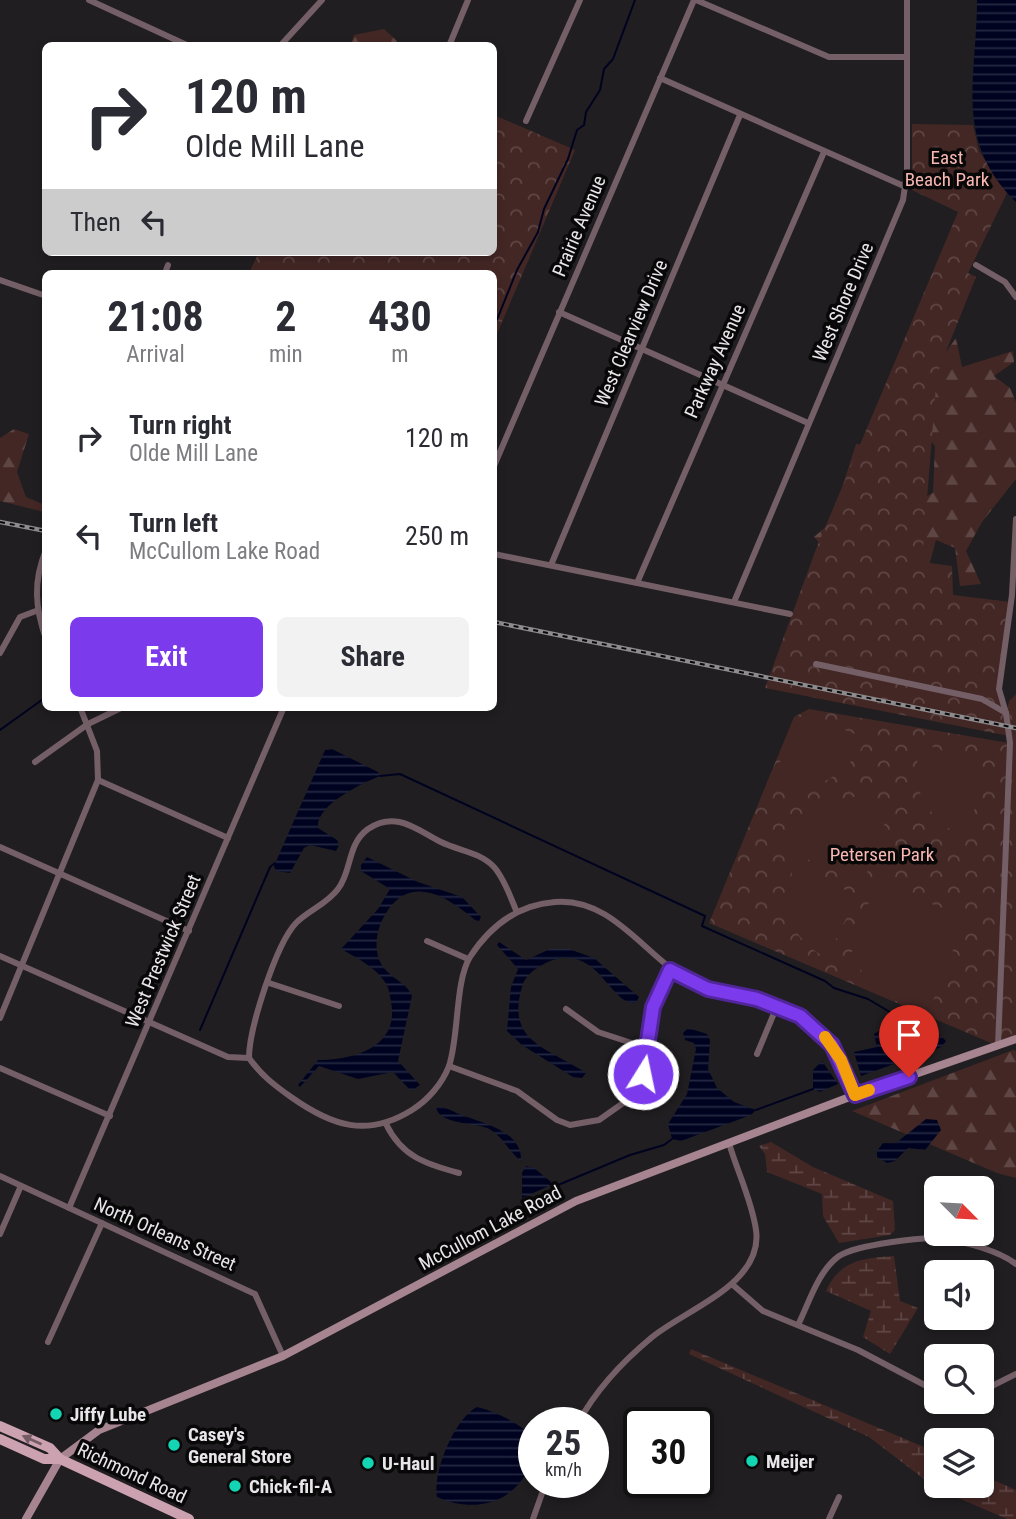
<!DOCTYPE html>
<html lang="en">
<head>
<meta charset="utf-8">
<style>
  :root { --surface:#fff; --page:#f2f2f3; --text:#2b2b33; --muted:#7c7c81; --accent:#7c3aed }
  body { margin:0; font-family:"Roboto Condensed",sans-serif; background:var(--page); color:var(--text); height:100vh; display:flex; flex-direction:column; font-size:26px; white-space:nowrap }
  * { box-sizing:border-box; margin:0 }
  p { font-size:23px; color:var(--muted) }
  .icon { flex:none; width:38px; height:38px; fill:none; stroke:currentColor; stroke-width:2; stroke-linecap:round; stroke-linejoin:round }
  .map { position:relative; flex:1; overflow:hidden }
  .drawer { position:absolute; left:42px; top:270px; width:455px; height:441px; display:flex; flex-direction:column; background:var(--surface); border-radius:10px; box-shadow:0 4px 10px #0003 }
  .drawer>* { flex:none }
  .guide { position:absolute; left:42px; top:42px; width:455px; height:214px; border-radius:10px; box-shadow:0 4px 10px #0003; background:#fff; color:var(--text); overflow:hidden }
  .needle { width:46px; rotate:114deg }
  .tools { position:absolute; left:924px; top:1176px; display:grid; gap:14px }
  .tools a { display:grid; place-items:center; width:70px; height:70px; border-radius:10px; background:var(--surface); box-shadow:0 4px 10px #0003; font-size:35px }
  .speed { position:absolute; left:518px; top:1407px; display:flex; gap:14px; font-size:35px; font-weight:700; text-align:center }
  .speed>* { display:grid; place-content:center; width:91px; height:91px; border-radius:50%; background:var(--surface); box-shadow:0 4px 10px #0003; line-height:1 }
  .speed small { font-size:18px; font-weight:400 }
  .speed .limit { border:4px solid #111; border-radius:10px; background:#fff; color:#111 }
  .pin { position:absolute; display:grid; place-items:center; width:60px; height:60px; color:#fff; margin:-72px -30px; border-radius:50% 50% 50% 0; rotate:-45deg; box-shadow:0 0 7px #0007 }
  .pin .icon { rotate:45deg }
  .me { position:absolute; width:77px; margin:-38px; rotate:10deg; stroke-linejoin:round; filter:drop-shadow(0 0 5px #0008) }
  .turn { display:flex; align-items:center; gap:24px; height:147px; padding:0 28px; font-size:32px }
  .turn .icon { width:91px; height:91px; stroke-width:2.5 }
  .turn b { display:block; font-size:49px; line-height:60px }
  .then { display:flex; align-items:center; height:66px; padding:0 28px; background:#0003; gap:14px; font-size:26px }
  .eta { display:flex; justify-content:space-evenly; align-items:center; height:119px; text-align:center }
  .eta b { font-size:42px; font-weight:700; line-height:49px }
  .primary-button { display:flex; gap:14px; margin-top:auto; padding:14px 28px }
  .primary-button a { flex:1; height:80px; border-radius:10px; background:var(--accent); color:#fff; font-size:28px; font-weight:700; line-height:80px; text-align:center }
  .primary-button a+a { background:var(--page); color:var(--text) }
  ul { padding:0; list-style:none }
  li { display:flex; align-items:center; gap:21px; height:98px; padding:0 28px }
  li div { flex:1 }
  li b { display:block; font-size:26px }
  li em { font-style:normal }
  .map>svg:first-child { display:block }
  .forest { fill:url(#forest-firs) }
  .wetland { fill:url(#wetland-marsh) }
  .park { fill:url(#park-crowns) }
  .garden { fill:#432725 }
  .water { fill:url(#water-rules) }
  .lines { fill:none; stroke-linecap:round; stroke-linejoin:round }
  .stream { stroke:#000320; stroke-width:2 }
  .street { stroke:#745f67; stroke-width:6 }
  .secondary { stroke:#a68490; stroke-width:8 }
  .primary { stroke:#cca1b0; stroke-width:10 }
  .rail-casing { stroke:#8d8b8d; stroke-width:4.5 }
  .rail { stroke:#090809; stroke-width:2; stroke-dasharray:5; stroke-linecap:butt }
  .oneway { fill:#745c65 }
  .route-casing { stroke:#51269a; stroke-width:18 }
  .route { stroke:#7c3aed; stroke-width:12 }
  .slow { stroke:#f59e0b; stroke-width:12 }
  .poi-dot { fill:#13d5b3; stroke:#090809; stroke-width:2.5 }
  .labels { text-anchor:middle; dominant-baseline:central; stroke-width:7; stroke-linejoin:round; paint-order:stroke }
  .park-label { font-size:19px; fill:#f8b7b1; stroke:#090809 }
  .street-label { font-size:19px; fill:#e8e6e8; stroke:#090809 }
  .poi-label { font-size:19px; font-weight:bold; fill:#e8e6e8; stroke:#090809; text-anchor:start }
</style>
</head>
<body>
<div class="map">
<svg width="1016" height="1519" viewBox="0 0 1016 1519">
  <defs>
    <pattern id="forest-firs" width="22" height="20" patternUnits="userSpaceOnUse" patternTransform="scale(1.75)"><rect width="22" height="20" fill="#432725"/><path d="M5 1l3.5 6h-7zM16 11l3.5 6h-7z" fill="#5e4645"/></pattern>
    <pattern id="wetland-marsh" width="20" height="14" patternUnits="userSpaceOnUse" patternTransform="scale(1.75)"><rect width="20" height="14" fill="#432725"/><path d="M1 5h8M5 5V1M11 12h8M15 12V8" fill="none" stroke="#5e4645"/></pattern>
    <pattern id="park-crowns" width="20" height="18" patternUnits="userSpaceOnUse" patternTransform="scale(1.75)"><rect width="20" height="18" fill="#432725"/><path d="M2 6a3 3 0 1 1 6 0M12 15a3 3 0 1 1 6 0" fill="none" stroke="#5e4645"/></pattern>
    <pattern id="water-rules" width="6" height="5" patternUnits="userSpaceOnUse" patternTransform="scale(1.75)"><rect width="6" height="5" fill="#000320"/><path d="M0 2.5h6" fill="none" stroke="#252840"/></pattern>
  </defs>
  <rect width="100%" height="100%" fill="#201e20"/>
  <!-- forest -->
  <g class="forest">
    <polygon points="384,29 397,41 397,45 351,45 354,35"/>
    <polygon points="956,338 962,367 1013,351 1014,362 994,376 1010,388 1016,402 1016,479 982,522 966,551 981,584 960,586 955,548 936,540 929,566 834,559 814,537 831,522 856,444 899,448 921,499 933,493 935,446 926,436 930,374"/>
    <polygon points="14,429 29,434 17,472 26,497 45,505 44,512 0,501 0,438"/>
    <polygon points="1013,1050 1016,1051 1016,1178 997,1173 852,1111"/>
  </g>
  <!-- wetland -->
  <g class="wetland">
    <polygon points="771,1142 813,1167 893,1201 895,1230 890,1235 839,1243 823,1216 822,1194 767,1172 765,1154 759,1146"/>
    <path d="M894,1256L900,1301L918,1308L890,1354L863,1337L871,1311L826,1291C840,1260 863,1258 894,1256Z"/>
    <polygon points="691,1349 936,1452 936,1486 982,1486 982,1475 1016,1490 1016,1519 1007,1519 937,1489 869,1437 689,1354"/>
  </g>
  <!-- park -->
  <g class="park">
    <polygon points="494,115 575,150 494,341 494,273 249,273 259,252 494,252"/>
    <polygon points="912,124 973,125 979,151 1007,193 968,273 976,277 937,374 922,562 952,566 953,595 1011,602 999,689 1007,711 1009,701 1016,694 1016,1039 998,1046 709,923 794,717 809,709 1009,743 1009,736 765,688 816,549 958,212 912,190"/>
  </g>
  <!-- garden -->
  <g class="garden">
    <path d="M805,714L867,739C855,763 824,791 795,786C788,785 780,780 773,778L799,718Z"/>
    <path d="M924,743L981,767L985,778L966,835C936,829 924,802 912,776Z"/>
    <path d="M860,796L892,803L864,881L860,882L786,850C800,815 825,801 860,796Z"/>
    <path d="M795,866L854,894L856,898L827,958C790,940 778,904 795,866Z"/>
    <polygon points="881,885 961,915 965,920 930,1008 896,1001 872,987 852,956 852,928"/>
  </g>
  <!-- water -->
  <g class="water">
    <path d="M977,0H1016V202C953,140 977,78 977,0Z"/>
    <path d="M332,749L378,772L380,776C363,783 315,805 318,828L337,840L339,845L336,851L310,845L304,848L290,873L276,871L274,866L325,750Z"/>
    <path d="M367,857L418,882L462,897L481,917L479,921L475,920C449,898 413,874 388,910C380,922 375,936 377,951C380,977 406,979 412,996L398,1061L420,1085L411,1091L393,1072L358,1079L319,1066L300,1087L298,1085L318,1060C352,1060 400,1048 391,1002C390,996 389,987 385,982C374,966 357,958 341,949L378,909L390,889L361,871V865Z"/>
    <path d="M499,942L526,960L550,949H569L594,958L639,997L636,1003C612,1006 601,954 562,958C547,960 528,971 523,984C504,1042 547,1047 586,1073L582,1078L573,1077L522,1045L507,1031L511,987L518,969L497,945Z"/>
    <polygon points="900,1018 939,1034 946,1041 941,1047 861,1076 854,1052 877,1047 874,1034"/>
    <polygon points="688,1028 707,1034 710,1040 708,1069 717,1088 734,1102 756,1110 751,1115 681,1141 672,1139 668,1124 687,1094 696,1049 694,1043 685,1040 683,1033"/>
    <polygon points="822,1061 838,1084 820,1092 813,1089 813,1070"/>
    <path d="M436,1107C446,1106 453,1112 462,1115C482,1123 523,1131 521,1161C507,1150 501,1132 484,1127C470,1123 438,1123 436,1107Z"/>
    <polygon points="926,1119 937,1120 941,1130 925,1150 908,1148 895,1161 887,1163 877,1157 877,1151 883,1143 896,1143"/>
    <polygon points="526,1166 534,1168 551,1182 549,1186 522,1198 522,1173"/>
    <path d="M477,1407C497,1412 520,1423 534,1439C534,1493 485,1519 437,1497C432,1472 455,1418 477,1407Z"/>
  </g>
  <g class="lines">
    <!-- stream -->
    <g class="stream">
      <polyline points="494,327 517,270 538,232 544,209 568,159 577,130 584,125 586,112 600,90 604,69 613,59 635,0"/>
      <polyline points="0,730 46,697"/>
      <polyline points="380,776 400,774 705,916 702,926 825,981 834,988 868,999 900,1018"/>
      <polyline points="200,1030 270,867 275,863"/>
      <polyline points="756,1110 813,1089"/>
      <polyline points="550,1184 558,1185 630,1155 664,1145 672,1139"/>
    </g>
    <!-- street -->
    <g class="street">
      <polyline points="89,0 189,46"/>
      <polyline points="696,0 829,57 906,57"/>
      <polyline points="280,46 322,0"/>
      <polyline points="449,46 468,0"/>
      <polyline points="660,78 906,187"/>
      <polyline points="526,121 580,0"/>
      <polyline points="976,265 1005,282 1016,297"/>
      <polyline points="165,273 168,265"/>
      <polyline points="0,280 46,296"/>
      <polyline points="559,312 808,423"/>
      <polyline points="494,466 694,0"/>
      <path d="M46,550C33,581 35,608 46,639"/>
      <polyline points="494,554 790,614"/>
      <polyline points="551,565 740,115"/>
      <polyline points="637,583 824,152"/>
      <polyline points="734,602 903,200 907,172 907,0"/>
      <polyline points="0,653 20,617 36,611"/>
      <polyline points="816,664 982,699 1006,713"/>
      <polyline points="35,762 88,724 123,707"/>
      <polyline points="98,780 228,838"/>
      <polyline points="0,847 189,931"/>
      <polyline points="427,941 468,959"/>
      <polyline points="0,956 228,1057 249,1058"/>
      <polyline points="269,983 339,1006"/>
      <polyline points="566,1009 598,1032 647,1048"/>
      <polyline points="0,1018 98,780 97,751 80,707"/>
      <polyline points="998,1046 1010,743 1006,713 999,689 1012,595 1016,519"/>
      <polyline points="757,1054 777,1006"/>
      <path d="M249,1058C261,1075 274,1085 291,1097C332,1126 367,1138 412,1110C428,1100 442,1084 449,1066C459,1037 455,981 470,957C490,926 517,905 555,902C616,897 648,963 698,985C716,992 735,995 754,998C812,1010 834,1043 855,1095"/>
      <path d="M249,1058C249,1029 276,944 296,923C309,910 327,904 338,889C352,871 347,844 368,829C396,810 417,830 441,842C459,851 480,852 494,867C504,878 510,896 516,910"/>
      <polyline points="449,1066 517,1091 557,1120 570,1125 599,1120 626,1101 643,1074 653,1007 670,970"/>
      <polyline points="0,1068 110,1116"/>
      <path d="M386,1124C402,1157 426,1164 459,1173"/>
      <polyline points="0,1176 255,1294 283,1356"/>
      <polyline points="69,1208 284,707"/>
      <polyline points="0,1234 20,1188"/>
      <polyline points="733,1285 763,1311 858,1350 936,1391"/>
      <path d="M798,1325C809,1303 818,1271 839,1256C856,1245 924,1236 945,1239C966,1242 999,1251 1016,1264"/>
      <polyline points="48,1342 102,1223"/>
      <polyline points="982,1391 1016,1374"/>
      <path d="M578,1423C596,1390 622,1362 651,1338C684,1310 764,1284 756,1230C752,1201 737,1171 729,1143"/>
      <polyline points="533,1519 546,1482"/>
      <polyline points="829,1519 839,1497"/>
    </g>
    <!-- secondary -->
    <polyline class="secondary" points="26,1519 60,1459 99,1430 283,1356 576,1201 855,1095 1016,1039"/>
    <!-- primary -->
    <g class="primary">
      <polyline points="0,1426 50,1448 60,1459 189,1519"/>
      <polyline points="0,1439 44,1459 60,1459"/>
    </g>
    <defs>
      <g id="rail">
        <polyline points="0,522 46,531"/>
        <polyline points="494,622 1016,728"/>
      </g>
    </defs>
    <!-- rail casing -->
    <use href="#rail" class="rail-casing"/>
    <!-- rail -->
    <use href="#rail" class="rail"/>
  </g>
  <!-- one-way arrows -->
  <defs><path id="oneway-solid" d="M-6-.8H1V-3.2L6.5 0L1 3.2V.8H-6Z" transform="scale(1.75)"/></defs>
  <use class="oneway" href="#oneway-solid" transform="translate(32 1440) rotate(-156)"/>
  <g class="lines">
    <defs>
      <polyline id="route" points="643,1074 653,1007 670,970 708,989 757,999 800,1016 832,1045 855,1095 909,1077"/>
    </defs>
    <!-- route casing -->
    <use href="#route" class="route-casing"/>
    <!-- route -->
    <use href="#route" class="route"/>
    <!-- slow -->
    <polyline class="slow" points="825,1037 841,1060 855,1095 869,1090"/>
  </g>
  <!-- markers -->
  <g class="poi-dot">
    <circle cx="56" cy="1414" r="7"/>
    <circle cx="174" cy="1445" r="7"/>
    <circle cx="752" cy="1461" r="7"/>
    <circle cx="368" cy="1463" r="7"/>
    <circle cx="235" cy="1486" r="7"/>
  </g>
  <g class="labels">
    <!-- park labels -->
    <g class="park-label">
      <text x="947" y="157">East<tspan x="947" dy="22">Beach Park</tspan></text>
      <text x="882" y="854">Petersen Park</text>
    </g>
    <!-- street labels -->
    <g class="street-label">
      <text transform="translate(579 226) rotate(-67)">Prairie Avenue</text>
      <text transform="translate(843 302) rotate(-67)">West Shore Drive</text>
      <text transform="translate(631 333) rotate(-67)">West Clearview Drive</text>
      <text transform="translate(715 361) rotate(-66)">Parkway Avenue</text>
      <text transform="translate(163 951) rotate(-67)">West Prestwick Street</text>
      <text transform="translate(490 1228) rotate(-28)">McCullom Lake Road</text>
      <text transform="translate(165 1234) rotate(24)">North Orleans Street</text>
      <text transform="translate(132 1473) rotate(25)">Richmond Road</text>
    </g>
    <!-- poi labels -->
    <g class="poi-label">
      <text x="70" y="1414">Jiffy Lube</text>
      <text x="188" y="1434">Casey's<tspan x="188" dy="22">General Store</tspan></text>
      <text x="766" y="1461">Meijer</text>
      <text x="382" y="1463">U-Haul</text>
      <text x="249" y="1486">Chick-fil-A</text>
    </g>
  </g>
</svg>
<div class="tools">
<a><svg class="needle" viewBox="-14 -14 28 28"><path d="M0-13l5 13h-10z" fill="#e53935"/><path d="M0 13l5-13h-10z" fill="#7c7c81"/></svg></a>
<a><svg class="icon" aria-label="sound" viewBox="0 0 24 24"><path d="M4 9h4l5-4v14l-5-4H4zM17 9q2 3 0 6"/></svg></a>
<a><svg class="icon" aria-label="search" viewBox="0 0 24 24"><circle cx="10" cy="10" r="6"/><path d="M15 15l6 6"/></svg></a>
<a><svg class="icon" aria-label="layers" viewBox="0 0 24 24"><path d="M12 4l9 5-9 5-9-5zM3 14l9 5 9-5"/></svg></a>
</div>
<div class="speed"><div>25<small>km/h</small></div><div class="limit">30</div></div>
<div class="pin" style="left:909px;top:1077px;background:#d93025"><svg class="icon" aria-label="arrive" viewBox="0 0 24 24"><path d="M6 21V4h12l-3 4 3 4H6"/></svg></div>
<svg class="me" style="left:643px;top:1074px" viewBox="-20 -20 40 40"><circle r="17" fill="#7c3aed" stroke="#fff" stroke-width="3"/><path d="M0-11L8 9 0 5-8 9z" fill="#fff"/></svg>
<div class="guide">
<div class="turn"><svg class="icon" aria-label="right" viewBox="0 0 24 24"><path d="M7 20v-9h11M14 6l5 5-5 5"/></svg><div><b>120 m</b>Olde Mill Lane</div></div>
<div class="then">Then<svg class="icon" aria-label="left" viewBox="0 0 24 24"><path d="M17 20v-9H6M10 6l-5 5 5 5"/></svg></div>
</div>
<section class="drawer">
<div class="eta">
<div><b>21:08</b><p>Arrival</p></div>
<div><b>2</b><p>min</p></div>
<div><b>430</b><p>m</p></div>
</div>
<ul>
<li><svg class="icon" aria-label="right" viewBox="0 0 24 24"><path d="M7 20v-9h11M14 6l5 5-5 5"/></svg><div><b>Turn right</b><p>Olde Mill Lane</p></div><em>120 m</em></li>
<li><svg class="icon" aria-label="left" viewBox="0 0 24 24"><path d="M17 20v-9H6M10 6l-5 5 5 5"/></svg><div><b>Turn left</b><p>McCullom Lake Road</p></div><em>250 m</em></li>
</ul>
<div class="primary-button"><a>Exit</a><a>Share</a></div>
</section>
</div>
</body>
</html>
